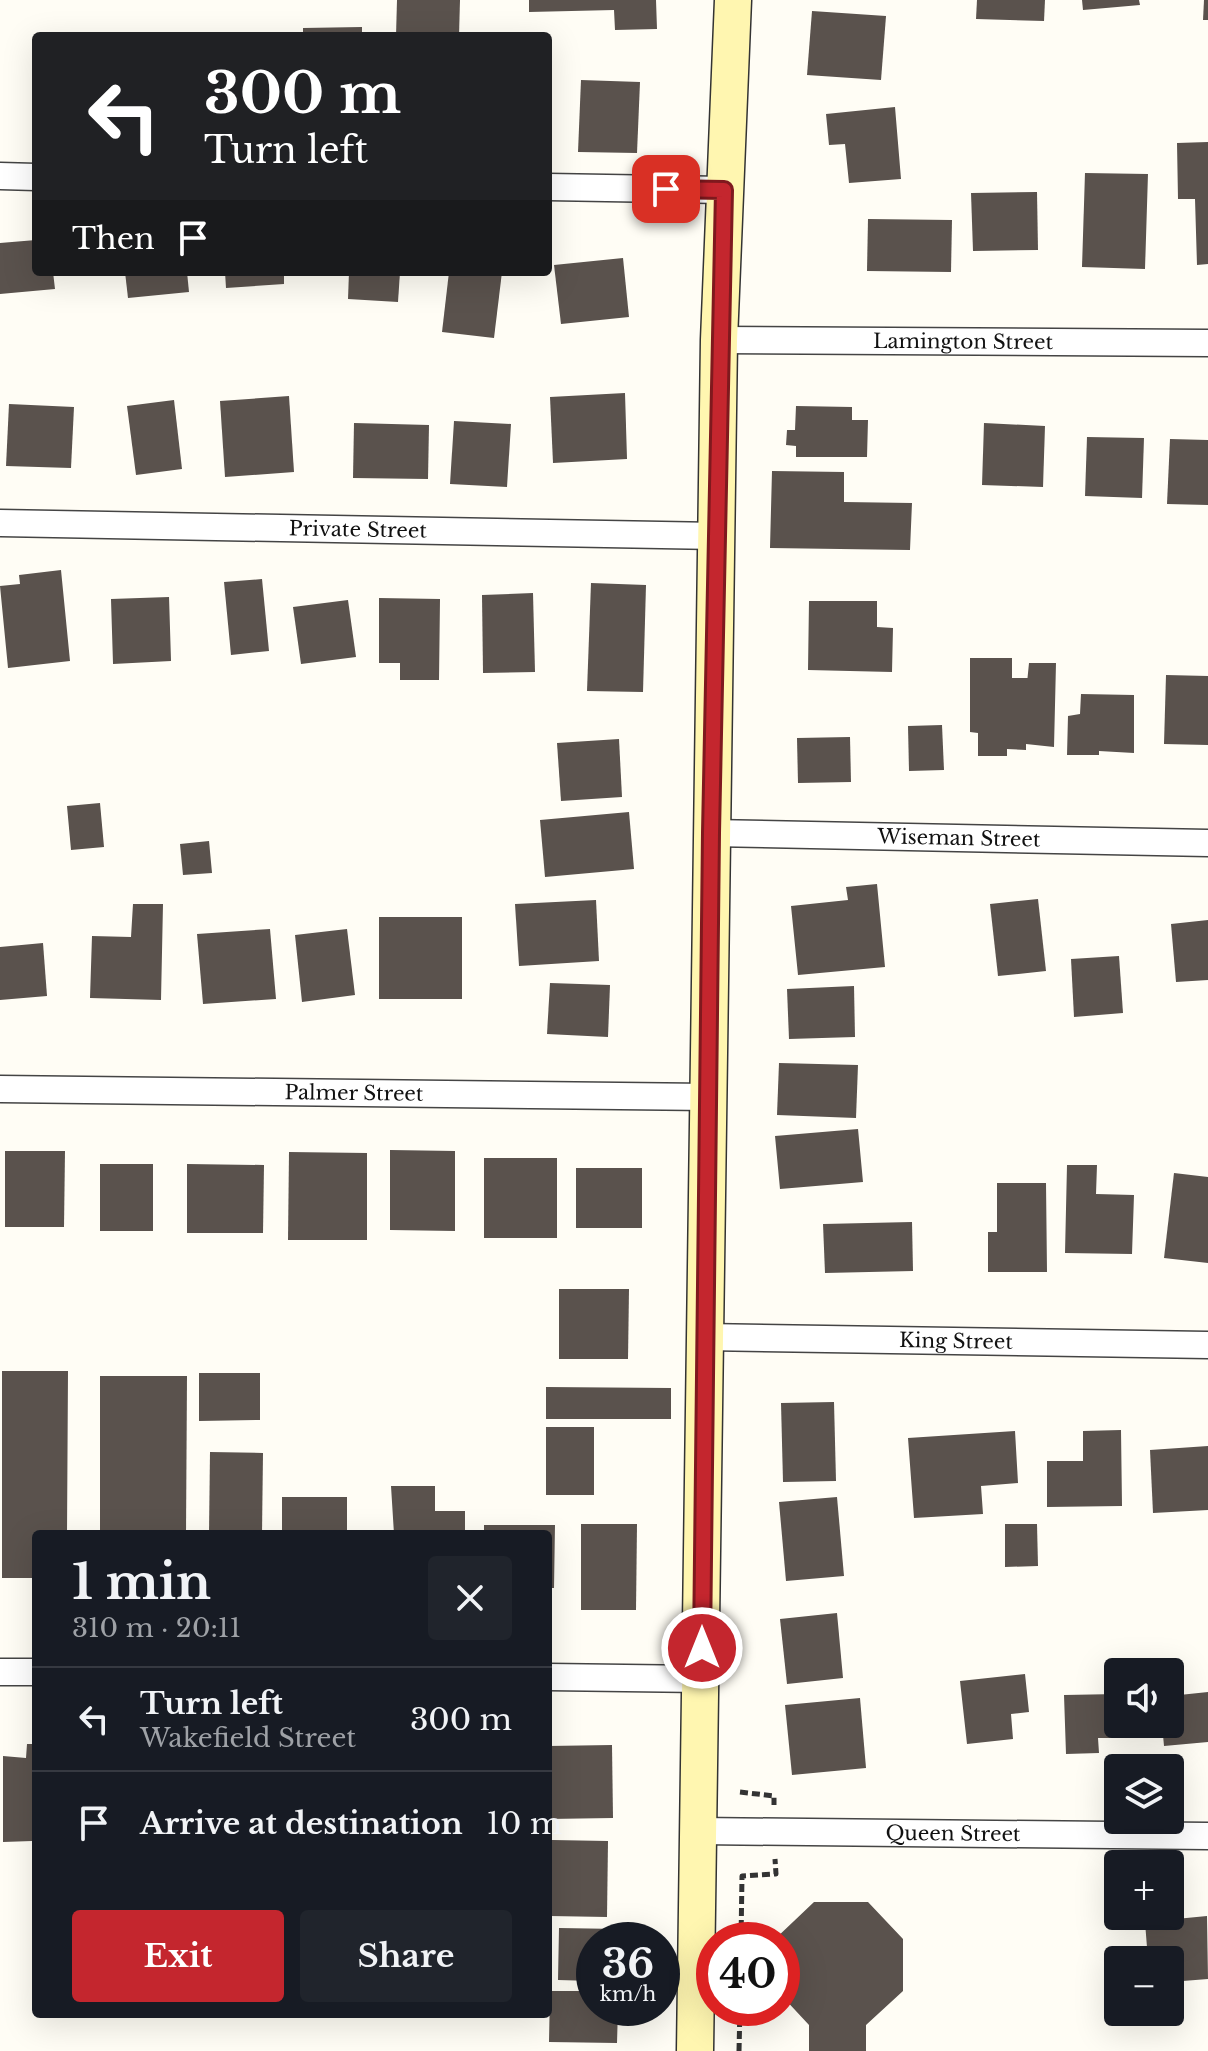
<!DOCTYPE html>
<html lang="en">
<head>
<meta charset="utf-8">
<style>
  :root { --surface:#171b24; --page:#20242c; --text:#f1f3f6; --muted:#9ea1a6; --line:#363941; --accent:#c4262e }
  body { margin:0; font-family:"Libre Baskerville",serif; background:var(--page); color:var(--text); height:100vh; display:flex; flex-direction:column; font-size:30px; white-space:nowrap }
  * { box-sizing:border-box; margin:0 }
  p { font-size:26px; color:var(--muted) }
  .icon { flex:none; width:44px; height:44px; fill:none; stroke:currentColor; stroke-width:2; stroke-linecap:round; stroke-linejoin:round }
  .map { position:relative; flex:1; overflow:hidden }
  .drawer { position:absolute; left:32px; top:1530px; width:520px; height:488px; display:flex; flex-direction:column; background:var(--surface); border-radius:8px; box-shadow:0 8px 32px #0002 }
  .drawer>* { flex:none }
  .top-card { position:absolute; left:32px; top:32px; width:520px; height:244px; border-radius:8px; box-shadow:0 8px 32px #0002; background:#202124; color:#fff; overflow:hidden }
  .tools { position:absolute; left:1104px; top:1658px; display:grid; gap:16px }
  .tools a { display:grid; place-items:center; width:80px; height:80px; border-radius:8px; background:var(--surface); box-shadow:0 8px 32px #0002; font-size:40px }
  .speed { position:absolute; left:576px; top:1922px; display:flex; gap:16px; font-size:40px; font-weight:700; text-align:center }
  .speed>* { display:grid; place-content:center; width:104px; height:104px; border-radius:50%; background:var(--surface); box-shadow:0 8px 32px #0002; line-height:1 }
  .speed small { font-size:20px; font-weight:400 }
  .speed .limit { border:12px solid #d22; background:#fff; color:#111 }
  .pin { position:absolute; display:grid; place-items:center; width:68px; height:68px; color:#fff; margin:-34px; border-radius:16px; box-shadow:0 4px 12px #0006 }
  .me { position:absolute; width:88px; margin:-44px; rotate:0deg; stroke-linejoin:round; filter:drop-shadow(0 0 6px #0008) }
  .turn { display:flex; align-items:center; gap:28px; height:168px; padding:0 40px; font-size:36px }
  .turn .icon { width:104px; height:104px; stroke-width:2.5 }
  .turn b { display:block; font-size:56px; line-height:68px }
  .then { display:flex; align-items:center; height:76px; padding:0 40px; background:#0003; gap:16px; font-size:30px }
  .round { display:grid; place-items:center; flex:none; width:84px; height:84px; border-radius:8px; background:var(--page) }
  .summary { display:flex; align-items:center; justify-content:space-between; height:136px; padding:0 40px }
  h1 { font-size:48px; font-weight:700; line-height:60px }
  .cta { display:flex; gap:16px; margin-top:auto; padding:16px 40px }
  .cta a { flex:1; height:92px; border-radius:8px; background:var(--accent); color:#fff; font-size:32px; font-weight:700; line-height:92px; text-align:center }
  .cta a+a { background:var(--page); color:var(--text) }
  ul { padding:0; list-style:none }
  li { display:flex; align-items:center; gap:24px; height:104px; padding:0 40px; border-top:2px solid var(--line) }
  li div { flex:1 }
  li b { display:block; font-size:30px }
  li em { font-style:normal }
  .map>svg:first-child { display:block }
  .building { fill:#5a524d }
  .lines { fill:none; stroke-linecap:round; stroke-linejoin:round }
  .street-casing { stroke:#444; stroke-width:29 }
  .secondary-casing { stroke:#333; stroke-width:39 }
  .path { stroke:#333; stroke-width:5; stroke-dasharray:8 4; stroke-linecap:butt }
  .street { stroke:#fff; stroke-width:26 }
  .secondary { stroke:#fff6b0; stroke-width:36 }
  .route-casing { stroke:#7f191e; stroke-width:20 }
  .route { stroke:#c4262e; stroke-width:14 }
  .labels { text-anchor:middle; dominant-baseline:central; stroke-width:8; stroke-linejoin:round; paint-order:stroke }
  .street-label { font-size:20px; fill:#111; stroke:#fff }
</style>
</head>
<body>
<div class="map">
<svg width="1208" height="2051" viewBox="0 0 1208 2051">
  <rect width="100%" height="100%" fill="#fffdf5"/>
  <!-- building -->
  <g class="building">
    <polygon points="397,0 460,0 459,36 396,36"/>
    <polygon points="529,0 656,0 657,29 615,30 614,10 529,12"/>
    <polygon points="977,0 1045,0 1044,21 976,19"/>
    <polygon points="1082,0 1139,0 1140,5 1083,10"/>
    <polygon points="1204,0 1208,0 1208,20 1203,20"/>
    <polygon points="812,11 886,16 881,80 807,75"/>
    <polygon points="362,27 362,36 303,36 303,28"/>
    <polygon points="32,39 36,39 36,68 33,68"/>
    <polygon points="581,80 640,82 637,153 578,152"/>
    <polygon points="895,107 901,179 849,183 845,144 829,145 826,114"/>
    <polygon points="1208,142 1208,264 1197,265 1195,199 1178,199 1177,143"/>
    <polygon points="1085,173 1148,174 1145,269 1082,267"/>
    <polygon points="1037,192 1038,250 973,251 971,193"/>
    <polygon points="868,219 952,220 951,272 867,271"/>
    <polygon points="36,240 36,272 53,272 55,289 0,294 0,243"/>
    <polygon points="623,258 629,317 561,324 554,265"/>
    <polygon points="125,272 187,272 189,292 128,298"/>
    <polygon points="225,272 284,272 284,284 226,288"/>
    <polygon points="349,272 400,272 398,302 348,299"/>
    <polygon points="449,272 502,272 494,338 442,332"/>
    <polygon points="625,393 627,459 553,463 550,397"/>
    <polygon points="289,396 294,472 225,477 220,401"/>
    <polygon points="174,400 182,469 136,475 127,406"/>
    <polygon points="9,404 74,407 71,468 6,466"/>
    <polygon points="796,406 852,407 852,420 868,420 867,457 796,457 796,446 786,445 787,430 795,430"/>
    <polygon points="454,421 511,424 507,487 450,484"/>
    <polygon points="354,423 429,425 428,479 353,478"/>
    <polygon points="984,423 1045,426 1043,487 982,485"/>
    <polygon points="1087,437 1144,438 1142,498 1085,496"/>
    <polygon points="1170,439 1208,440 1208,505 1167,504"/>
    <polygon points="772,471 844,472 844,502 912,503 910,550 770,548"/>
    <polygon points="61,570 70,661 8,668 0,586 20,584 19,575"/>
    <polygon points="262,579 269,651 231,655 224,582"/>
    <polygon points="591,583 646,585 643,692 587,691"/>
    <polygon points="533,593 535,672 483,673 482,595"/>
    <polygon points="169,597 171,661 113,664 111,599"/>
    <polygon points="379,598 440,599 439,680 400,680 400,663 379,663"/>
    <polygon points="348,600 356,657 301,664 293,607"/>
    <polygon points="809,601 877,601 877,627 893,628 892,672 808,670"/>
    <polygon points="970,658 1012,658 1012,678 1028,678 1027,683 1029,663 1056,663 1054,747 1026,744 1026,750 1007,749 1007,756 978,756 978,733 970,732"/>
    <polygon points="1166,675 1208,676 1208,745 1164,744"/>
    <polygon points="1081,694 1134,695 1134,753 1099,751 1099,755 1067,755 1068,716 1080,714"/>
    <polygon points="942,725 944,770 909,771 908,726"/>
    <polygon points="850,737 851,782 798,783 797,738"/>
    <polygon points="619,739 622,797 561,801 557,743"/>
    <polygon points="100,803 104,847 71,850 67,806"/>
    <polygon points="629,812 634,869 545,877 540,820"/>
    <polygon points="209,841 212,873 183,875 180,844"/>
    <polygon points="877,884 885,967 798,975 791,906 848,900 846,887"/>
    <polygon points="1038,899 1046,971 998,976 990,904"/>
    <polygon points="596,900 599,961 519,966 515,904"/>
    <polygon points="133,904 163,904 161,1000 90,998 92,936 131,937"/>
    <rect x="379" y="917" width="83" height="82"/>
    <polygon points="1208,920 1208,980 1176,982 1171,924"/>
    <polygon points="270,929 276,999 203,1004 197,934"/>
    <polygon points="347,929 355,995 302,1002 295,935"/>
    <polygon points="43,943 47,996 0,1000 0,947"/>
    <polygon points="1119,956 1123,1013 1074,1017 1071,959"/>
    <polygon points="550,983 610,985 608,1037 547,1034"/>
    <polygon points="854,986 855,1037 789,1039 787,989"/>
    <polygon points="779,1063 858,1065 856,1118 777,1115"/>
    <polygon points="858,1129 863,1182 780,1189 775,1136"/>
    <polygon points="390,1150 455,1151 455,1231 390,1230"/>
    <polygon points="5,1151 65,1151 64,1227 5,1227"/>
    <polygon points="289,1152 367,1153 367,1240 288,1240"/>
    <rect x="484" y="1158" width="73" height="80"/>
    <rect x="100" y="1164" width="53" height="67"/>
    <polygon points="187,1164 264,1165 263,1233 187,1233"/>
    <polygon points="1067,1165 1097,1165 1096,1194 1134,1195 1132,1254 1065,1253"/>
    <rect x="576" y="1168" width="66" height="60"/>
    <polygon points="1174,1173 1208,1177 1208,1263 1164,1258"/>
    <polygon points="997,1183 1046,1183 1047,1272 988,1272 988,1232 997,1232"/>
    <polygon points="912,1222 913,1271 825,1273 823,1224"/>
    <polygon points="559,1289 629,1289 628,1359 559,1359"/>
    <polygon points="2,1371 68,1371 67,1534 36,1534 36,1578 2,1578"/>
    <polygon points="199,1373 260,1373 260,1420 199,1421"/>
    <polygon points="100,1376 187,1376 186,1534 100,1534"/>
    <polygon points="546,1387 671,1388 671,1419 546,1419"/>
    <polygon points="834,1402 836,1481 783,1482 781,1403"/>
    <rect x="546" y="1427" width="48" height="68"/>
    <polygon points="1121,1430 1122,1506 1047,1507 1047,1461 1083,1461 1083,1431"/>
    <polygon points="1015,1431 1018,1483 981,1486 983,1514 914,1518 908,1438"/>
    <polygon points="1208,1446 1208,1510 1153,1513 1150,1450"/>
    <polygon points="210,1452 263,1453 262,1534 209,1534"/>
    <polygon points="391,1486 435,1486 435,1511 465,1511 465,1534 394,1534"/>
    <rect x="282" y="1497" width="65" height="37"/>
    <polygon points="837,1497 844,1576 786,1581 779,1502"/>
    <polygon points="581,1524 637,1524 636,1610 581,1610"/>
    <polygon points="1005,1524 1037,1524 1038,1566 1005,1567"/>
    <polygon points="484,1525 555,1525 554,1588 548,1588 548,1534 484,1534"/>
    <polygon points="837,1613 843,1678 787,1684 780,1619"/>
    <polygon points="1025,1674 1029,1712 1011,1714 1013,1739 967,1744 960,1681"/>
    <polygon points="1208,1692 1208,1742 1164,1746 1162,1724 1170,1724 1170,1696"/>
    <polygon points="1118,1694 1118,1724 1121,1724 1121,1738 1098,1738 1099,1753 1066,1754 1064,1695"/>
    <polygon points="860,1698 866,1768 792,1775 785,1705"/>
    <polygon points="27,1744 36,1744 36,1814 33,1814 32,1841 3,1842 3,1756 26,1758"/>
    <polygon points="612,1745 613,1818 548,1819 548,1746"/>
    <polygon points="552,1840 608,1841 607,1917 550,1916"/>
    <polygon points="814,1902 868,1902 903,1939 903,1991 866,2025 866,2051 809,2051 809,2025 782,1996 782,1940 774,1940"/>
    <polygon points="1207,1916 1208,1979 1170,1982 1170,1960 1148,1960 1145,1922"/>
    <polygon points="559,1928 619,1929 619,1940 594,1940 594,1981 558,1980"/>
    <polygon points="550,1991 594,1991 594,2008 618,2008 617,2043 549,2042"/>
  </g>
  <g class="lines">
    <defs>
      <g id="street">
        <polyline points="0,176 36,177"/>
        <polyline points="548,187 724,190"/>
        <path id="s1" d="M719,340L1208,343"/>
        <path id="s2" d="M0,523L717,536"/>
        <path id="s3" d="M711,833L1208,843"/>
        <path id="s4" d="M0,1089L709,1097"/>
        <path id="s5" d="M704,1337L1208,1345"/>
        <polyline points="0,1672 36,1672"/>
        <polyline points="548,1677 702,1679"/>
        <path id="s6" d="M699,1831L1208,1836"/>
      </g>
      <polyline id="secondary" points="695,2051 719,340 733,0"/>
    </defs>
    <!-- street casing -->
    <use href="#street" class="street-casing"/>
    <!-- secondary casing -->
    <use href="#secondary" class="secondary-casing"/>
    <!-- path -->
    <g class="path">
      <polyline points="740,1792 774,1796 774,1805"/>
      <polyline points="741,1940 742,1876 776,1874 775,1859"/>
      <polyline points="739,2051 740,2008"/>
    </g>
    <!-- street -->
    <use href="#street" class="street"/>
    <!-- secondary -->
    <use href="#secondary" class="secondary"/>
  </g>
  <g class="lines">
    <defs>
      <polyline id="route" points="666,189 724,190 711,833 702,1648"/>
    </defs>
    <!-- route casing -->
    <use href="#route" class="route-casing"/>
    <!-- route -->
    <use href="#route" class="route"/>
  </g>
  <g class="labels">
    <!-- street labels -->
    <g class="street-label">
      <text stroke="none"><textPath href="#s1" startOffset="244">Lamington Street</textPath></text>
      <text stroke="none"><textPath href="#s2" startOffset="358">Private Street</textPath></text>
      <text stroke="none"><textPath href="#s3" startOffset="248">Wiseman Street</textPath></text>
      <text stroke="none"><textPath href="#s4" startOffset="354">Palmer Street</textPath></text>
      <text stroke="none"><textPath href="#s5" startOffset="252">King Street</textPath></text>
      <text stroke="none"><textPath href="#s6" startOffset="254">Queen Street</textPath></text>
    </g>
  </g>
</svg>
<div class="tools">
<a><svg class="icon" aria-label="sound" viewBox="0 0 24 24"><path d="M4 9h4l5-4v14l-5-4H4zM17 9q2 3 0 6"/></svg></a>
<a><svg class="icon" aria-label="layers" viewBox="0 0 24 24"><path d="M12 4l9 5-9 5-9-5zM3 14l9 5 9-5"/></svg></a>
<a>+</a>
<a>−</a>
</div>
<div class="speed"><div>36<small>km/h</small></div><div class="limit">40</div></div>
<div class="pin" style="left:666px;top:189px;background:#d93025"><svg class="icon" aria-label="arrive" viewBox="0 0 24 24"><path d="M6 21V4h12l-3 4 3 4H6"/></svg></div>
<svg class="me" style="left:702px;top:1648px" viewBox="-20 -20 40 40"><circle r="17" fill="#c4262e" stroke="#fff" stroke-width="3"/><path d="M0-11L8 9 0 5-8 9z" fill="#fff"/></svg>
<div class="top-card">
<div class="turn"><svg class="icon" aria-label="left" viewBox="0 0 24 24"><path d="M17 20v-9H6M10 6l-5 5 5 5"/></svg><div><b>300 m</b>Turn left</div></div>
<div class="then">Then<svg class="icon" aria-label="arrive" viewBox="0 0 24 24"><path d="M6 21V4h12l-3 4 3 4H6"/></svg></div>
</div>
<section class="drawer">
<div class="summary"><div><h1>1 min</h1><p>310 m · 20:11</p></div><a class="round"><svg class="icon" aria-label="close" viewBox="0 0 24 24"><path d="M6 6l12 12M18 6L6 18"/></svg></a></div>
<ul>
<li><svg class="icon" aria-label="left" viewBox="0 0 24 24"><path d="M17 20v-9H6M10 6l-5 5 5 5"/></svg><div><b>Turn left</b><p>Wakefield Street</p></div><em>300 m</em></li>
<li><svg class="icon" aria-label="arrive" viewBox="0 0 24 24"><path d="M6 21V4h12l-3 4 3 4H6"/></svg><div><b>Arrive at destination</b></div><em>10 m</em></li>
</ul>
<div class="cta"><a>Exit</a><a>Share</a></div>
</section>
</div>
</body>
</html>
